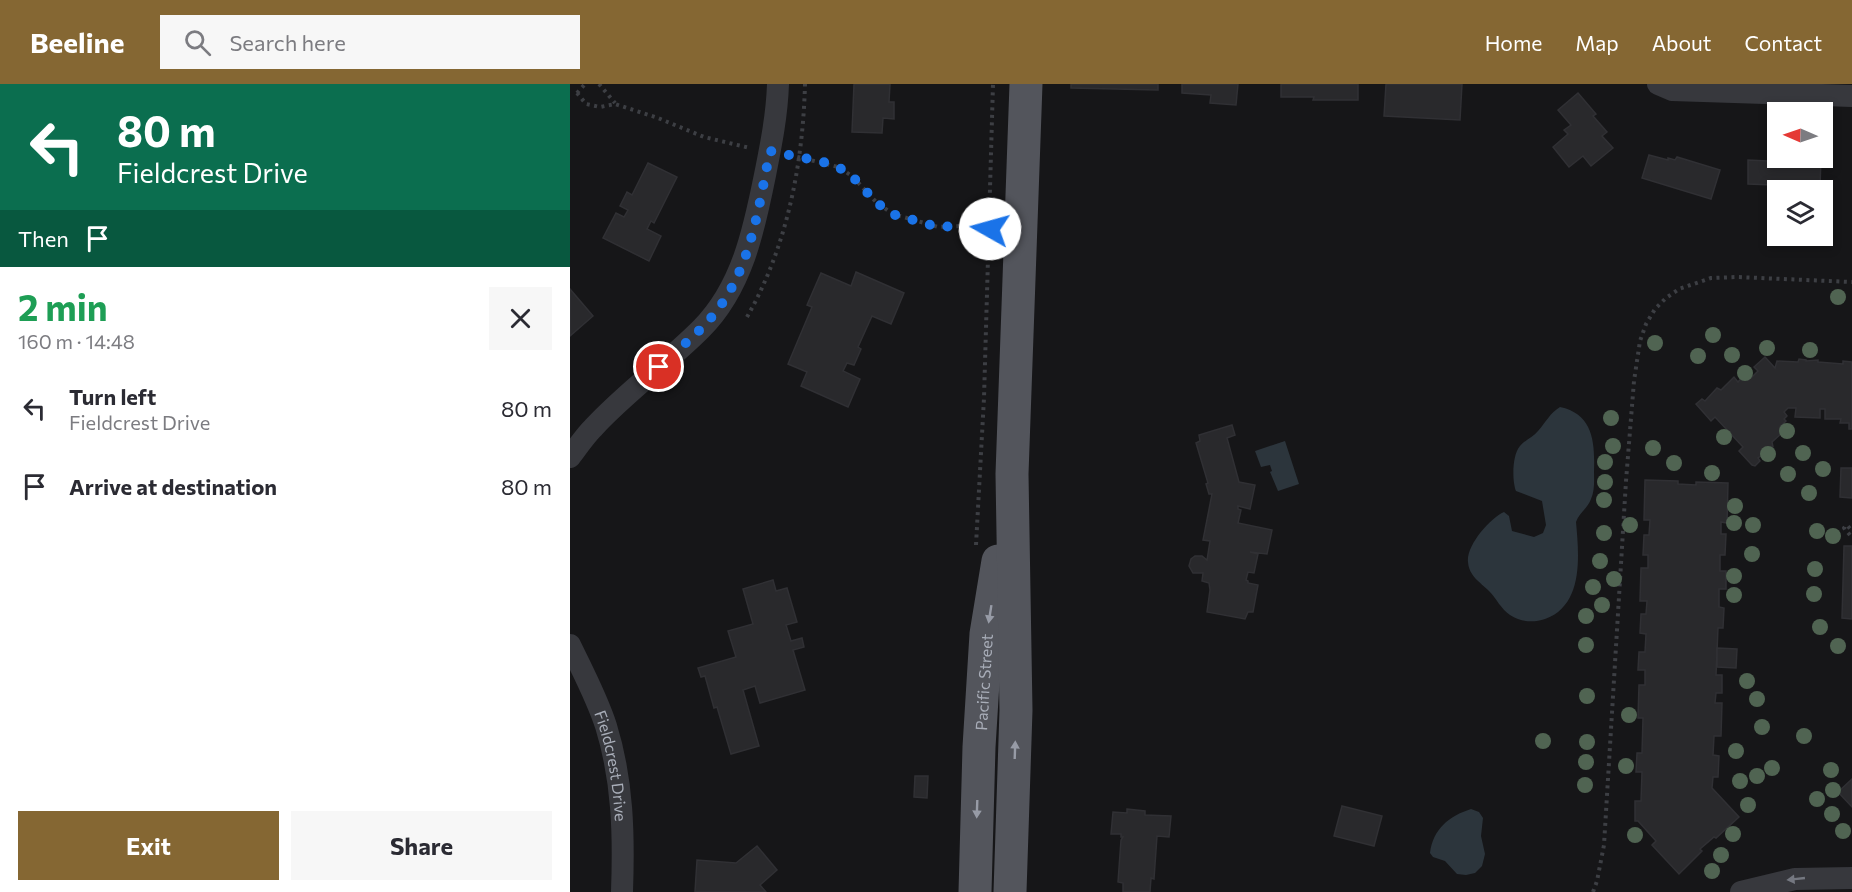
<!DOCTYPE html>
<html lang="en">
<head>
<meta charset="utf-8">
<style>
  :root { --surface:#fff; --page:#f7f7f7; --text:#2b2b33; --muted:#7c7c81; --accent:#856733 }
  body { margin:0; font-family:Commissioner,sans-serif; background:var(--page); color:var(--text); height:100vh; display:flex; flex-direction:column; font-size:22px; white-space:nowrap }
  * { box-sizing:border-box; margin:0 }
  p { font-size:20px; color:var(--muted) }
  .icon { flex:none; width:33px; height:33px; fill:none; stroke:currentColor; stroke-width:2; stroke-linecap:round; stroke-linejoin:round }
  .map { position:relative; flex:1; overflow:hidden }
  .details { display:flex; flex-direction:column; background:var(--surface); width:570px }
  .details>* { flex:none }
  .top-card { background:#0b6e4f; color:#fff; overflow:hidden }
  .needle { width:39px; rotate:272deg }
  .controls { position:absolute; left:1197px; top:18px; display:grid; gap:12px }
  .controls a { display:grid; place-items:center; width:66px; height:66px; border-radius:0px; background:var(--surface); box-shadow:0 3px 9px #0003; font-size:30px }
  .pin { position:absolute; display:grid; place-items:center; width:51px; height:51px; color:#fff; margin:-26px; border:3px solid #fff; border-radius:50%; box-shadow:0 2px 6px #0007 }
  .me { position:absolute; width:66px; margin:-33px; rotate:277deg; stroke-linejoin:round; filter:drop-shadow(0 0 4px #0008) }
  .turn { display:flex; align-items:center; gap:21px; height:126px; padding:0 18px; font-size:27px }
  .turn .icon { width:78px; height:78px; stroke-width:2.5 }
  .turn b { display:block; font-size:42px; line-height:51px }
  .then { display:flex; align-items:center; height:57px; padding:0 18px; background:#0003; gap:12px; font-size:22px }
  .round { display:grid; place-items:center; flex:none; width:63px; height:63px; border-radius:0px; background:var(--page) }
  .headline { display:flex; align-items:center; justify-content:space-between; height:102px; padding:0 18px }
  h1 { font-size:36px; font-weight:700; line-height:45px; color:#1e9e55 }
  .cta { display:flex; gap:12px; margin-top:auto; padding:12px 18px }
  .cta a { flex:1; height:69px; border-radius:0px; background:var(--accent); color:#fff; font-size:24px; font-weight:700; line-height:69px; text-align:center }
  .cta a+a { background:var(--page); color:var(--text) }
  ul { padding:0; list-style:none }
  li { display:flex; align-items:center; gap:18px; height:78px; padding:0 18px }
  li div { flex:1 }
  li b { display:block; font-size:22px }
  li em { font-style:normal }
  header { display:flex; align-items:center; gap:36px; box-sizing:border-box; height:84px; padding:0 30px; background:var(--accent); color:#fff }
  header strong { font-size:28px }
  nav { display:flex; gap:33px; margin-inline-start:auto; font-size:21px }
  .search { width:420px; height:54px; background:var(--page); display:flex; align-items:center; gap:15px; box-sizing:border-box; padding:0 21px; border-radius:0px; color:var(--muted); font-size:22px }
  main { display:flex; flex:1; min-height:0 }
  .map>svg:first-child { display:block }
  .water { fill:#2c353c }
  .building { fill:#29292c; stroke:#303034; stroke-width:1.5 }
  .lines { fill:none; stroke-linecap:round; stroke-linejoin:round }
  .path { stroke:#3d3f44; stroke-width:4; stroke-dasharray:3 4.5; stroke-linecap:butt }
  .street { stroke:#37383d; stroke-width:22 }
  .primary { stroke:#53555c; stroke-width:33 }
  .tree { fill:#506452 }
  .oneway { fill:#979ba6 }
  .oneway2 { fill:#757881 }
  .route { stroke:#1a73e8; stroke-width:10; stroke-dasharray:0 18 }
  .labels { text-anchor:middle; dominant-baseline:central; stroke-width:6; stroke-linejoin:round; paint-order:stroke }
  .street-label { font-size:16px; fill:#a8adb8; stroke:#111113 }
</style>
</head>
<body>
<header>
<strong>Beeline</strong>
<div class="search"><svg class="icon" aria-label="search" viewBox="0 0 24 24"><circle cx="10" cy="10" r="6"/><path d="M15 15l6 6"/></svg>Search here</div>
<nav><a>Home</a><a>Map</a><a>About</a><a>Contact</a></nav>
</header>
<main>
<section class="details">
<div class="top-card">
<div class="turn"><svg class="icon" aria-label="left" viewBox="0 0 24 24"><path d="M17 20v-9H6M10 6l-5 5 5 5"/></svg><div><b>80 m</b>Fieldcrest Drive</div></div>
<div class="then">Then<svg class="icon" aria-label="arrive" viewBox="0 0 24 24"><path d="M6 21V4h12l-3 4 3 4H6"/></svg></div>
</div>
<div class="headline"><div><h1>2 min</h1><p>160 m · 14:48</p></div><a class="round"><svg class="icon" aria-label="close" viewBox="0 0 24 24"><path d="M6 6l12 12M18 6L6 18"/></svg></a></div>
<ul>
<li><svg class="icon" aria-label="left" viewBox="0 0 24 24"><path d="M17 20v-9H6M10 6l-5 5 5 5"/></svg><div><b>Turn left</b><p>Fieldcrest Drive</p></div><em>80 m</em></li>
<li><svg class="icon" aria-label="arrive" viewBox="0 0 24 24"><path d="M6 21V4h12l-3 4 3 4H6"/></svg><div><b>Arrive at destination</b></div><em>80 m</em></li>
</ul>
<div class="cta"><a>Exit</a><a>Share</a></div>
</section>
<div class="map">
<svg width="1282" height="808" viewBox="0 0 1282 808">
  <rect width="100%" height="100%" fill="#161618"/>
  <!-- water -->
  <g class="water">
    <path d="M990,323C1023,330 1025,358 1024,387C1024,396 1025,406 1021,415C1018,424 1009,429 1006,438C1009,471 1014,521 975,535C963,539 951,538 940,531C931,525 926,514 919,507C910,498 899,492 898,478C896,462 920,434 934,428L939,432L942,447L964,453L973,449L976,441L972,417L946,407C942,397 942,371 950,362C955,356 963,353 968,347C976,338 980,329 990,323Z"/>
    <polygon points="715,357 729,400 708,407 700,388 702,387 700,381 691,383 685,367"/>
    <path d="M901,725L909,728L913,734L911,752L915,770L912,782L905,789L896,791L887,790L875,777L863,773L860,769C863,745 879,732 901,725Z"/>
  </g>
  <!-- building -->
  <g class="building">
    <polygon points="284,0 320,0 319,18 324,18 324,35 313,34 312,49 282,48"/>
    <polygon points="501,0 588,0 588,6 501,4"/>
    <polygon points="612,0 668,0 666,21 640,19 641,11 612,9"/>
    <polygon points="711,0 788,0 788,16 743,16 744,13 711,13"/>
    <polygon points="816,0 892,0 890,36 814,32"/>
    <polygon points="1008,9 1026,30 1023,32 1037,48 1032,52 1043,64 1021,82 1013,72 999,83 983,63 998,50 994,46 1001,41 988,26"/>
    <polygon points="1079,71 1098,76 1098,74 1105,76 1107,73 1150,86 1141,115 1072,94"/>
    <polygon points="1199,71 1208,71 1208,74 1251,74 1250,103 1178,100 1178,76 1198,77"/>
    <polygon points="78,79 107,93 84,139 81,137 77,145 91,152 79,177 33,154 46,129 54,133 58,126 50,122 57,108 62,111"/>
    <polygon points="286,188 334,209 321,240 302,232 288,263 291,265 284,281 277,279 273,287 290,295 278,323 231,302 237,288 218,280 242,223 237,221 251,189 281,202"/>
    <polygon points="0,205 23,232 0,252"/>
    <polygon points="1195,273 1205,284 1207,277 1228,278 1229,275 1236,276 1236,277 1248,276 1248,278 1273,280 1273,277 1282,278 1282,345 1279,345 1279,339 1270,339 1271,335 1255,335 1255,325 1250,325 1250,334 1225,333 1226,324 1218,324 1214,328 1217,332 1214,335 1216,337 1210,343 1214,347 1202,358 1203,363 1188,374 1190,377 1185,382 1182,381 1169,367 1173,363 1145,333 1141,337 1126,320 1132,315 1135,317 1147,304 1151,306 1164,293 1168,298 1173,292 1176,294 1179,291 1181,294 1188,287 1184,283"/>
    <polygon points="662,341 665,351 657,354 669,398 685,401 680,425 668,422 668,425 671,426 668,439 702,446 697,470 680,468 688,470 684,489 678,488 676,496 678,497 678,499 688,501 683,528 678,528 675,535 637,528 640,506 639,499 632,497 633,489 623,489 619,482 621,475 625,472 632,472 637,476 640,457 633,456 642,410 639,410 636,400 638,399 626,359 630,357 629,351"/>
    <polygon points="1271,384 1282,384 1282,414 1270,413"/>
    <polygon points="1075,396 1108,397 1108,400 1126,401 1126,398 1158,399 1157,439 1151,438 1151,450 1156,450 1155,471 1150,471 1150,487 1156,487 1156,505 1149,505 1149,523 1154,524 1153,544 1148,544 1146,591 1152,591 1152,609 1146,609 1145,619 1152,619 1151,652 1144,652 1143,671 1149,672 1148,693 1143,693 1142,704 1169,733 1146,754 1144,753 1130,765 1132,767 1109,790 1082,761 1086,757 1068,737 1065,737 1065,717 1071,717 1072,688 1066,688 1067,669 1072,669 1073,634 1068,634 1069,601 1075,601 1075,586 1068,586 1069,568 1075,568 1076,550 1070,549 1071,530 1076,530 1077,517 1070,517 1071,484 1078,484 1078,471 1073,471 1074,451 1079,451 1080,436 1074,436"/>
    <polygon points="1274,462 1282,462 1282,535 1272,534"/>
    <polygon points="203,496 206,507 217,504 227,538 216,541 221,557 232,554 234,563 223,566 235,606 190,619 185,602 173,606 189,662 161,670 147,623 144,624 135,592 131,593 128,584 166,573 158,547 183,540 173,505"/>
    <polygon points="1147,564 1167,565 1166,584 1147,583"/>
    <polygon points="345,692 358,692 357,714 344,713"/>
    <polygon points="1282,695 1282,723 1268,708"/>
    <polygon points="772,722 812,732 804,762 764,752"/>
    <polygon points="557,725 575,727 575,731 601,732 599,753 587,752 584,795 581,794 580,808 553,808 553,799 548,798 551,756 553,753 551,753 551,750 541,750 543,728 557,729"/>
    <polygon points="187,762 207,786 190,801 196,808 125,808 127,776 166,779"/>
  </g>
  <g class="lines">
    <!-- path -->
    <g class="path">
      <polyline points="29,0 45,19"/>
      <polyline points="7,9 16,20 30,23 45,20 88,34 134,53 180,64"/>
      <polyline points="7,9 15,0"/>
      <polyline points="220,71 268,83 282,92 307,119 323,130 368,143 390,142 420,145"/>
      <path d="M177,233C217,163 233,80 235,0"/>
      <polyline points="1280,451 1274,444 1277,441 1282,447"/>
      <polyline points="406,461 414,314 423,0"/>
      <polyline points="1023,808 1027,797 1034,761 1056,397 1064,297 1070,257 1076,240 1085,225 1096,214 1109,205 1141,194 1167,193 1282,198"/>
    </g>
    <!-- street -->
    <g class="street">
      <polyline points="1088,0 1102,6 1282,12"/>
      <path d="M0,373C7,364 14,353 23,344C56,308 96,280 131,245C172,204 184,146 195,91C201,61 207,31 208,0"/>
      <path id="s1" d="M0,561C13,588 27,614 36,642C53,697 54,751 52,808"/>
      <polyline points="1171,808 1225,795 1282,794"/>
    </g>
    <!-- primary -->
    <g class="primary">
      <path id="s2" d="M405,808L409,663L416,550L428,477"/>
      <polyline points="440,808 446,626 442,390 456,0"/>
    </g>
  </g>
  <!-- trees -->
  <g class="tree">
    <circle cx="1268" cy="213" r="8"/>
    <circle cx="1143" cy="251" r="8"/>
    <circle cx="1085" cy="259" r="8"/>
    <circle cx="1197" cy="264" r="8"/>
    <circle cx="1240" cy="266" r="8"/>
    <circle cx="1162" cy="271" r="8"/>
    <circle cx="1128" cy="272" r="8"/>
    <circle cx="1175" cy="289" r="8"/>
    <circle cx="1041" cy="334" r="8"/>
    <circle cx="1217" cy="347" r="8"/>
    <circle cx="1154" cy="353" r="8"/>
    <circle cx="1043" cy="362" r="8"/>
    <circle cx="1083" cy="364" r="8"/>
    <circle cx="1233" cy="369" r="8"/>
    <circle cx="1198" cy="370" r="8"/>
    <circle cx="1035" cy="378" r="8"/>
    <circle cx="1104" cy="379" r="8"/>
    <circle cx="1253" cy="385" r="8"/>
    <circle cx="1142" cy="389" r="8"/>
    <circle cx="1218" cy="390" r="8"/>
    <circle cx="1035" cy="398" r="8"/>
    <circle cx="1239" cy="409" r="8"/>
    <circle cx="1034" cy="416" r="8"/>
    <circle cx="1165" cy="422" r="8"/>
    <circle cx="1164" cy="439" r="8"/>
    <circle cx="1060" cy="441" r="8"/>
    <circle cx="1183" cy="441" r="8"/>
    <circle cx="1247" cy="447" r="8"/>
    <circle cx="1034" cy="449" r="8"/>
    <circle cx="1263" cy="452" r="8"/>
    <circle cx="1182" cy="470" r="8"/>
    <circle cx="1030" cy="477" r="8"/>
    <circle cx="1245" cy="485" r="8"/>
    <circle cx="1164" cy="492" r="8"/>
    <circle cx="1044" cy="495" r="8"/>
    <circle cx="1023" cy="503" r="8"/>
    <circle cx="1244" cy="510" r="8"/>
    <circle cx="1164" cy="511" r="8"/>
    <circle cx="1032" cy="521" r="8"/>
    <circle cx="1016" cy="532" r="8"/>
    <circle cx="1250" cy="543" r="8"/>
    <circle cx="1016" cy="561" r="8"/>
    <circle cx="1268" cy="562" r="8"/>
    <circle cx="1177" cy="597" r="8"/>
    <circle cx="1017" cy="612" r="8"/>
    <circle cx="1187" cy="615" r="8"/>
    <circle cx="1059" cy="631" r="8"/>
    <circle cx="1192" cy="643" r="8"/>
    <circle cx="1234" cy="652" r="8"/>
    <circle cx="973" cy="657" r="8"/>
    <circle cx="1017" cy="658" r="8"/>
    <circle cx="1166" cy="667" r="8"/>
    <circle cx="1016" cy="678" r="8"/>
    <circle cx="1056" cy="682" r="8"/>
    <circle cx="1202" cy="684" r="8"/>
    <circle cx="1261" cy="686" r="8"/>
    <circle cx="1187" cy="692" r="8"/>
    <circle cx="1170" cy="697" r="8"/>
    <circle cx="1015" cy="701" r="8"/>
    <circle cx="1263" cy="706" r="8"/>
    <circle cx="1247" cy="715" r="8"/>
    <circle cx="1178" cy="721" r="8"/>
    <circle cx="1262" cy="730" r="8"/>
    <circle cx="1273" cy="747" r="8"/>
    <circle cx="1163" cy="750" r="8"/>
    <circle cx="1065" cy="751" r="8"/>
    <circle cx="1151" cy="771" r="8"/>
    <circle cx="1142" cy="787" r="8"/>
  </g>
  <!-- one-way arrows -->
  <defs><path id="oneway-solid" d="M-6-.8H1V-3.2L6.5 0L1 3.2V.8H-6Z" transform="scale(1.5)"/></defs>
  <g class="oneway">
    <use href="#oneway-solid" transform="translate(420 530) rotate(99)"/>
    <use href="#oneway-solid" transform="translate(445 666) rotate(-88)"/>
    <use href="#oneway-solid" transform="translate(407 725) rotate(92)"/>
  </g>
  <use class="oneway2" href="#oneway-solid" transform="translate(1226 795) rotate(174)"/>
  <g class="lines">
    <!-- route -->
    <path class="route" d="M89,283C109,264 132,247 148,225C182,180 189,120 200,67L253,78L268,83L282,92L307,119L322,130L368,143L390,142L420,145"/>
  </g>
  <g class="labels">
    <!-- street labels -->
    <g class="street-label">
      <text stroke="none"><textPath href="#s2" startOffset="210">Pacific Street</textPath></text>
      <text stroke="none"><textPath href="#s1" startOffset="129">Fieldcrest Drive</textPath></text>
    </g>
  </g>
</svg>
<div class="controls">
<a><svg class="needle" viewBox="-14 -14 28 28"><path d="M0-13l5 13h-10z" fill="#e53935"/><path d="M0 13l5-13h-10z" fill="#7c7c81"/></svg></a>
<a><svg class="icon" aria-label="layers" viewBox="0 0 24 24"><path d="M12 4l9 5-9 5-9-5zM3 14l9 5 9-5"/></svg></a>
</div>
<div class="pin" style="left:89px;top:283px;background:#d93025"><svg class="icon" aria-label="arrive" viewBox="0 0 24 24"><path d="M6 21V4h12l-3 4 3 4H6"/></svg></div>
<svg class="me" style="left:420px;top:145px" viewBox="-20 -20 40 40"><circle r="19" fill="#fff"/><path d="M0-13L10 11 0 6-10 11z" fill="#1a73e8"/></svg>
</div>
</main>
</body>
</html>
